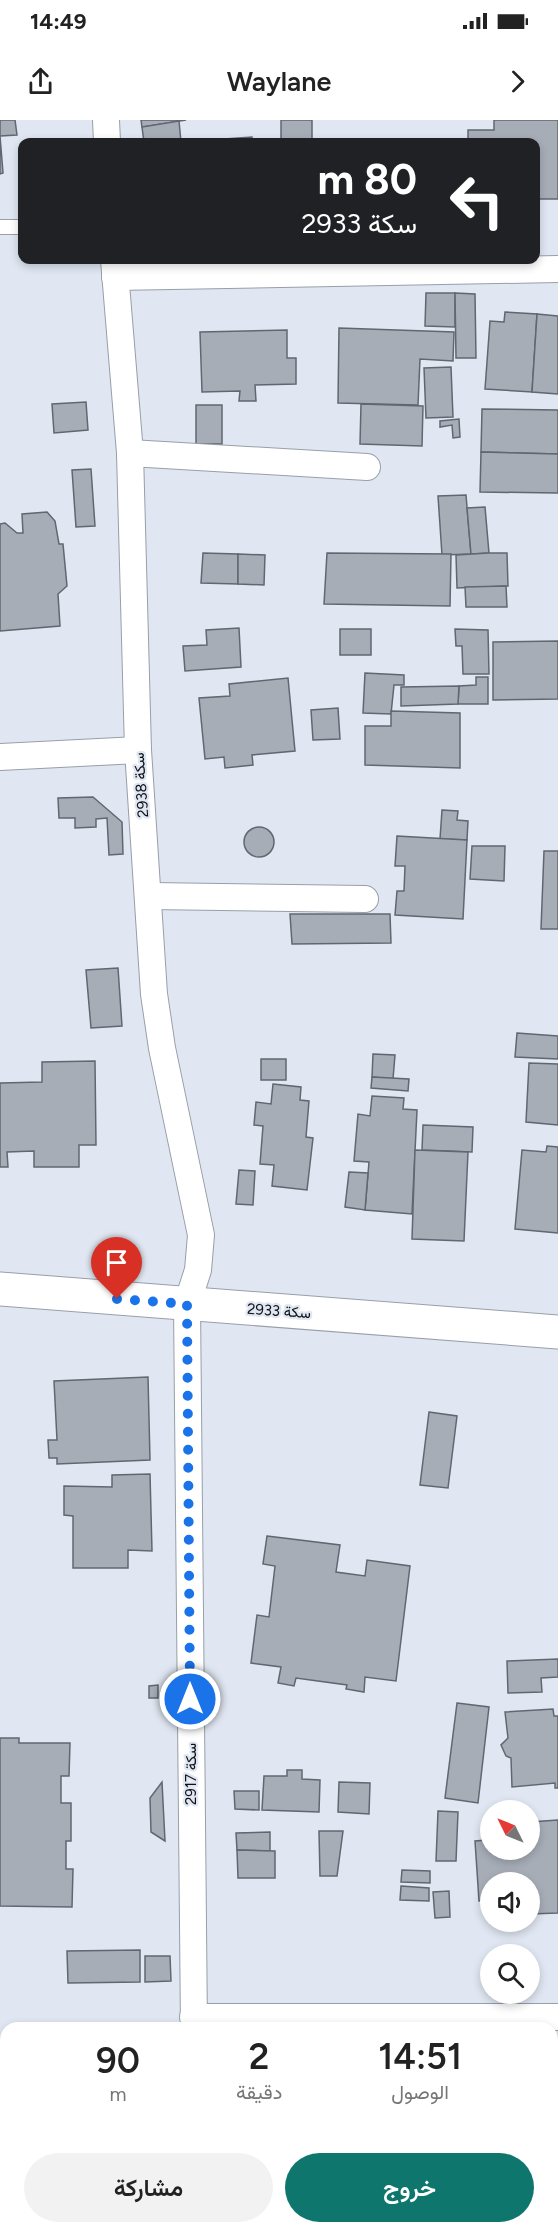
<!DOCTYPE html>
<html lang="ar">
<head>
<meta charset="utf-8">
<style>
  :root { --surface:#fff; --page:#f2f2f2; --text:#222; --muted:#767676; --accent:#0f766e }
  body { margin:0; font-family:Figtree,Vazirmatn,sans-serif; background:var(--page); color:var(--text); direction:rtl; height:100vh; display:flex; flex-direction:column; font-size:22px; white-space:nowrap }
  * { box-sizing:border-box; margin:0 }
  p { font-size:20px; color:var(--muted) }
  .icon { flex:none; width:33px; height:33px; fill:none; stroke:currentColor; stroke-width:2; stroke-linecap:round; stroke-linejoin:round }
  .map { position:relative; flex:1; overflow:hidden; direction:ltr }
  .side { position:absolute; left:0px; top:1902px; width:558px; height:212px; display:flex; flex-direction:column; background:var(--surface); border-radius:18px 18px 0 0; box-shadow:0 3px 9px #0003; direction:rtl }
  .side>* { flex:none }
  .banner { position:absolute; left:18px; top:18px; width:522px; height:126px; border-radius:12px; box-shadow:0 3px 9px #0003; direction:rtl; background:#202124; color:#fff; overflow:hidden }
  .needle { width:39px; rotate:313deg }
  .fabs { position:absolute; left:480px; top:1680px; display:grid; gap:12px }
  .fabs a { display:grid; place-items:center; width:60px; height:60px; border-radius:50%; background:var(--surface); box-shadow:0 3px 9px #0003; font-size:30px }
  .pin { position:absolute; display:grid; place-items:center; width:51px; height:51px; color:#fff; margin:-62px -26px; border-radius:50% 50% 50% 0; rotate:-45deg; box-shadow:0 0 6px #0007 }
  .pin .icon { rotate:45deg }
  .me { position:absolute; width:66px; margin:-33px; rotate:0deg; stroke-linejoin:round; filter:drop-shadow(0 0 4px #0008) }
  .turn { display:flex; align-items:center; gap:21px; height:126px; padding:0 24px; font-size:27px }
  .turn .icon { width:78px; height:78px; stroke-width:2.5 }
  .turn b { display:block; font-size:42px; line-height:51px }
  .eta { display:flex; justify-content:space-evenly; align-items:center; height:102px; text-align:center }
  .eta b { font-size:36px; font-weight:600; line-height:42px }
  .action { display:flex; gap:12px; margin-top:auto; padding:12px 24px }
  .action a { flex:1; height:69px; border-radius:36px; background:var(--accent); color:#fff; font-size:24px; font-weight:600; line-height:69px; text-align:center }
  .action a+a { background:var(--page); color:var(--text) }
  .status { display:flex; justify-content:space-between; align-items:center; height:42px; padding:0 30px; background:var(--surface); direction:ltr }
  .status svg { height:16px; fill:currentColor }
  header { display:flex; justify-content:space-between; align-items:center; height:78px; padding:0 24px; background:var(--surface); font-size:27px; font-weight:600 }
  .map>svg:first-child { display:block }
  .building { fill:#a7adb7; stroke:#616770; stroke-width:1.5 }
  .lines { fill:none; stroke-linecap:round; stroke-linejoin:round }
  .lane-casing { stroke:#989fa9; stroke-width:16 }
  .street-casing { stroke:#989fa9; stroke-width:28 }
  .secondary-casing { stroke:#989fa9; stroke-width:35 }
  .lane { stroke:#fff; stroke-width:14 }
  .street { stroke:#fff; stroke-width:26 }
  .secondary { stroke:#fff; stroke-width:33 }
  .route { stroke:#1a73e8; stroke-width:10; stroke-dasharray:0 18 }
  .labels { text-anchor:middle; dominant-baseline:central; stroke-width:4.5; stroke-linejoin:round; paint-order:stroke }
  .street-label { font-size:15px; fill:#0e1114; stroke:#e0e7f2 }
</style>
</head>
<body>
<div class="status"><b>14:49</b><svg viewBox="0 0 49 12"><path d="M0 12V9h3v3zM5 12V6h3v6zM10 12V3h3v9zM15 12V0h3v12zM26 1h20v11H26zM47 4h2v5h-2z"/></svg></div>
<header><svg class="icon" aria-label="forward" viewBox="0 0 24 24"><path d="M9 5l7 7-7 7"/></svg>Waylane<svg class="icon" aria-label="share" viewBox="0 0 24 24"><path d="M12 15V3M7 8l5-5 5 5M5 13v7h14v-7"/></svg></header>
<div class="map">
<svg width="558" height="2113" viewBox="0 0 558 2113">
  <rect width="100%" height="100%" fill="#e0e7f2"/>
  <!-- building -->
  <g class="building">
    <polygon points="0,0 15,0 17,15 0,16 3,53 0,54"/>
    <polygon points="141,0 186,0 142,7"/>
    <rect x="281" y="0" width="31" height="22"/>
    <polygon points="494,0 558,0 558,79 536,79 536,22 468,22 468,10 494,10"/>
    <polygon points="179,1 181,22 144,22 142,7"/>
    <polygon points="252,17 252,22 181,22"/>
    <polygon points="426,173 455,173 455,207 425,206"/>
    <polygon points="455,173 475,174 476,238 456,238"/>
    <polygon points="505,192 537,194 532,272 485,269 490,201 504,202"/>
    <polygon points="537,194 558,196 558,274 532,272"/>
    <polygon points="339,208 454,212 453,241 420,239 418,285 338,283"/>
    <polygon points="287,210 287,238 296,238 296,264 255,265 256,281 239,281 240,271 202,272 200,212"/>
    <polygon points="451,247 453,297 426,298 424,248"/>
    <polygon points="86,282 88,310 54,313 52,284"/>
    <polygon points="361,284 423,286 422,326 360,324"/>
    <rect x="196" y="285" width="26" height="39"/>
    <polygon points="482,289 558,290 558,334 481,332"/>
    <polygon points="459,299 460,317 453,318 452,305 440,307 440,301"/>
    <polygon points="481,332 558,334 558,373 480,372"/>
    <polygon points="91,349 95,406 76,407 72,350"/>
    <polygon points="466,375 471,434 442,435 438,376"/>
    <polygon points="485,387 489,433 471,434 467,388"/>
    <polygon points="47,392 55,401 59,424 63,424 67,466 58,474 60,506 0,511 0,404 5,403 17,413 23,413 22,394"/>
    <polygon points="203,433 238,434 238,464 201,463"/>
    <polygon points="327,433 451,434 450,486 324,484"/>
    <polygon points="489,433 507,433 508,466 457,468 456,435"/>
    <polygon points="238,434 265,435 264,465 238,464"/>
    <polygon points="506,466 507,487 466,487 465,467"/>
    <polygon points="239,508 241,547 185,551 183,526 207,525 206,510"/>
    <rect x="340" y="509" width="31" height="26"/>
    <polygon points="455,509 488,510 489,554 463,554 462,526 456,526"/>
    <polygon points="558,521 558,579 493,580 493,522"/>
    <polygon points="365,553 404,555 404,565 394,565 391,594 363,593"/>
    <polygon points="476,557 488,557 488,584 458,584 459,566 476,565"/>
    <polygon points="288,558 295,631 252,635 253,645 225,648 224,637 205,639 199,578 230,576 229,564"/>
    <polygon points="459,566 458,584 401,586 401,567"/>
    <polygon points="338,588 340,619 313,620 311,590"/>
    <polygon points="391,591 460,593 460,648 365,645 365,606 391,606"/>
    <polygon points="93,677 122,702 123,734 109,735 107,698 96,699 96,707 75,708 75,698 59,698 58,678"/>
    <polygon points="442,690 458,691 457,700 468,701 467,720 440,719"/>
    <circle cx="259" cy="722" r="15"/>
    <polygon points="397,716 467,720 463,799 395,795 397,771 404,771 405,746 395,746"/>
    <polygon points="472,726 505,726 504,761 470,759"/>
    <polygon points="544,731 558,731 558,809 541,809"/>
    <polygon points="290,794 390,794 391,823 292,824"/>
    <polygon points="118,848 122,906 91,908 86,850"/>
    <polygon points="517,913 558,916 558,939 515,937"/>
    <polygon points="373,934 395,935 393,959 372,957"/>
    <rect x="261" y="939" width="25" height="21"/>
    <polygon points="95,941 96,1025 79,1025 79,1047 34,1047 34,1031 7,1032 8,1047 0,1047 0,963 42,962 42,942"/>
    <polygon points="529,943 558,944 558,1005 526,1002"/>
    <polygon points="372,957 409,959 408,971 371,968"/>
    <polygon points="273,964 301,967 300,980 309,981 306,1017 313,1018 307,1070 272,1066 274,1045 260,1044 263,1006 254,1005 256,982 271,984"/>
    <polygon points="372,976 404,978 403,989 417,990 412,1094 365,1090 369,1042 354,1041 358,994 370,996"/>
    <polygon points="423,1005 473,1007 472,1032 422,1030"/>
    <polygon points="547,1026 558,1027 558,1113 515,1109 522,1030 546,1032"/>
    <polygon points="415,1030 468,1032 464,1121 412,1119"/>
    <polygon points="239,1050 255,1051 253,1085 236,1084"/>
    <polygon points="349,1052 368,1053 365,1090 345,1087"/>
    <polygon points="148,1257 150,1340 57,1344 57,1338 49,1338 48,1320 57,1320 54,1261"/>
    <polygon points="429,1292 457,1296 448,1368 420,1365"/>
    <polygon points="150,1354 152,1431 128,1430 128,1448 73,1448 73,1396 64,1395 64,1366 112,1367 112,1355"/>
    <polygon points="267,1416 340,1425 336,1452 365,1456 367,1440 410,1446 396,1561 365,1557 364,1572 346,1569 347,1565 296,1558 294,1566 278,1563 281,1547 251,1543 257,1495 269,1497 275,1446 263,1444"/>
    <polygon points="558,1539 558,1557 541,1558 542,1572 508,1573 507,1541"/>
    <polygon points="158,1565 158,1578 149,1578 149,1566"/>
    <polygon points="457,1583 489,1587 478,1683 445,1678"/>
    <polygon points="553,1589 554,1596 558,1596 558,1668 555,1668 555,1663 512,1667 511,1638 506,1636 501,1625 508,1618 505,1592"/>
    <polygon points="0,1618 19,1618 19,1623 70,1623 69,1656 61,1656 61,1683 71,1683 71,1721 66,1721 66,1749 73,1749 72,1787 0,1786"/>
    <polygon points="287,1650 302,1650 302,1659 320,1660 319,1692 262,1690 264,1656 287,1656"/>
    <polygon points="162,1662 165,1721 151,1712 150,1678"/>
    <polygon points="339,1662 370,1663 369,1694 338,1692"/>
    <polygon points="234,1671 259,1671 259,1690 235,1689"/>
    <polygon points="438,1691 458,1692 456,1741 436,1741"/>
    <polygon points="558,1700 558,1793 530,1794 530,1762 490,1762 490,1780 479,1781 475,1721 487,1720 487,1704 490,1704 490,1730 530,1730 530,1702"/>
    <polygon points="319,1711 343,1711 337,1756 320,1756"/>
    <polygon points="270,1712 270,1731 237,1730 236,1713"/>
    <polygon points="237,1730 275,1731 275,1758 238,1758"/>
    <polygon points="402,1750 430,1751 430,1763 401,1762"/>
    <polygon points="401,1766 429,1768 429,1781 400,1780"/>
    <polygon points="449,1771 450,1797 435,1798 433,1772"/>
    <polygon points="140,1830 140,1862 68,1863 67,1831"/>
    <polygon points="145,1836 170,1836 171,1861 145,1862"/>
    <polygon points="0,1982 6,1982 6,2040 1,2040 0,2034"/>
    <polygon points="552,2091 558,2091 558,2113 543,2113 543,2108 552,2108"/>
    <polygon points="29,2108 62,2108 62,2113 30,2113"/>
    <polygon points="76,2108 107,2108 107,2110 149,2108 149,2113 76,2113"/>
    <rect x="276" y="2108" width="20" height="5"/>
    <rect x="296" y="2108" width="55" height="5"/>
    <rect x="361" y="2108" width="55" height="5"/>
    <polygon points="424,2108 479,2108 478,2113 423,2113"/>
    <polygon points="484,2108 539,2108 538,2113 483,2113"/>
  </g>
  <g class="lines">
    <defs>
      <polyline id="lane" points="0,107 22,107"/>
      <g id="street">
        <polyline points="106,0 107,22"/>
        <polyline points="114,140 130,333 138,630 154,874 162,928 201,1115 198,1150 187,1184 194,1908"/>
        <polyline points="115,157 558,149"/>
        <polyline points="130,333 367,347"/>
        <polyline points="0,637 138,630"/>
        <polyline points="150,776 365,779"/>
        <polyline points="193,1897 558,1897"/>
        <polyline points="203,2108 204,2113"/>
      </g>
      <polyline id="secondary" points="0,1169 558,1212"/>
    </defs>
    <!-- lane casing -->
    <use href="#lane" class="lane-casing"/>
    <!-- street casing -->
    <use href="#street" class="street-casing"/>
    <!-- secondary casing -->
    <use href="#secondary" class="secondary-casing"/>
    <!-- lane -->
    <use href="#lane" class="lane"/>
    <!-- street -->
    <use href="#street" class="street"/>
    <!-- secondary -->
    <use href="#secondary" class="secondary"/>
  </g>
  <g class="lines">
    <!-- route -->
    <polyline class="route" points="117,1179 187,1184 190,1579"/>
  </g>
  <g class="labels">
    <!-- street labels -->
    <g class="street-label">
      <text transform="translate(141 665) rotate(-94)">سكة 2938</text>
      <text transform="translate(279 1191) rotate(4)">سكة 2933</text>
      <text transform="translate(191 1654) rotate(-90)">سكة 2917</text>
    </g>
  </g>
</svg>
<div class="fabs">
<a><svg class="needle" viewBox="-14 -14 28 28"><path d="M0-13l5 13h-10z" fill="#e53935"/><path d="M0 13l5-13h-10z" fill="#767676"/></svg></a>
<a><svg class="icon" aria-label="sound" viewBox="0 0 24 24"><path d="M4 9h4l5-4v14l-5-4H4zM17 9q2 3 0 6"/></svg></a>
<a><svg class="icon" aria-label="search" viewBox="0 0 24 24"><circle cx="10" cy="10" r="6"/><path d="M15 15l6 6"/></svg></a>
</div>
<div class="pin" style="left:117px;top:1179px;background:#d93025"><svg class="icon" aria-label="arrive" viewBox="0 0 24 24"><path d="M6 21V4h12l-3 4 3 4H6"/></svg></div>
<svg class="me" style="left:190px;top:1579px" viewBox="-20 -20 40 40"><circle r="17" fill="#1a73e8" stroke="#fff" stroke-width="3"/><path d="M0-11L8 9 0 5-8 9z" fill="#fff"/></svg>
<div class="banner">
<div class="turn"><svg class="icon" aria-label="left" viewBox="0 0 24 24"><path d="M17 20v-9H6M10 6l-5 5 5 5"/></svg><div><b>80 m</b>سكة 2933</div></div>
</div>
<section class="side">
<div class="eta">
<div><b>14:51</b><p>الوصول</p></div>
<div><b>2</b><p>دقيقة</p></div>
<div><b>90</b><p>m</p></div>
</div>
<div class="action"><a>خروج</a><a>مشاركة</a></div>
</section>
</div>
</body>
</html>
